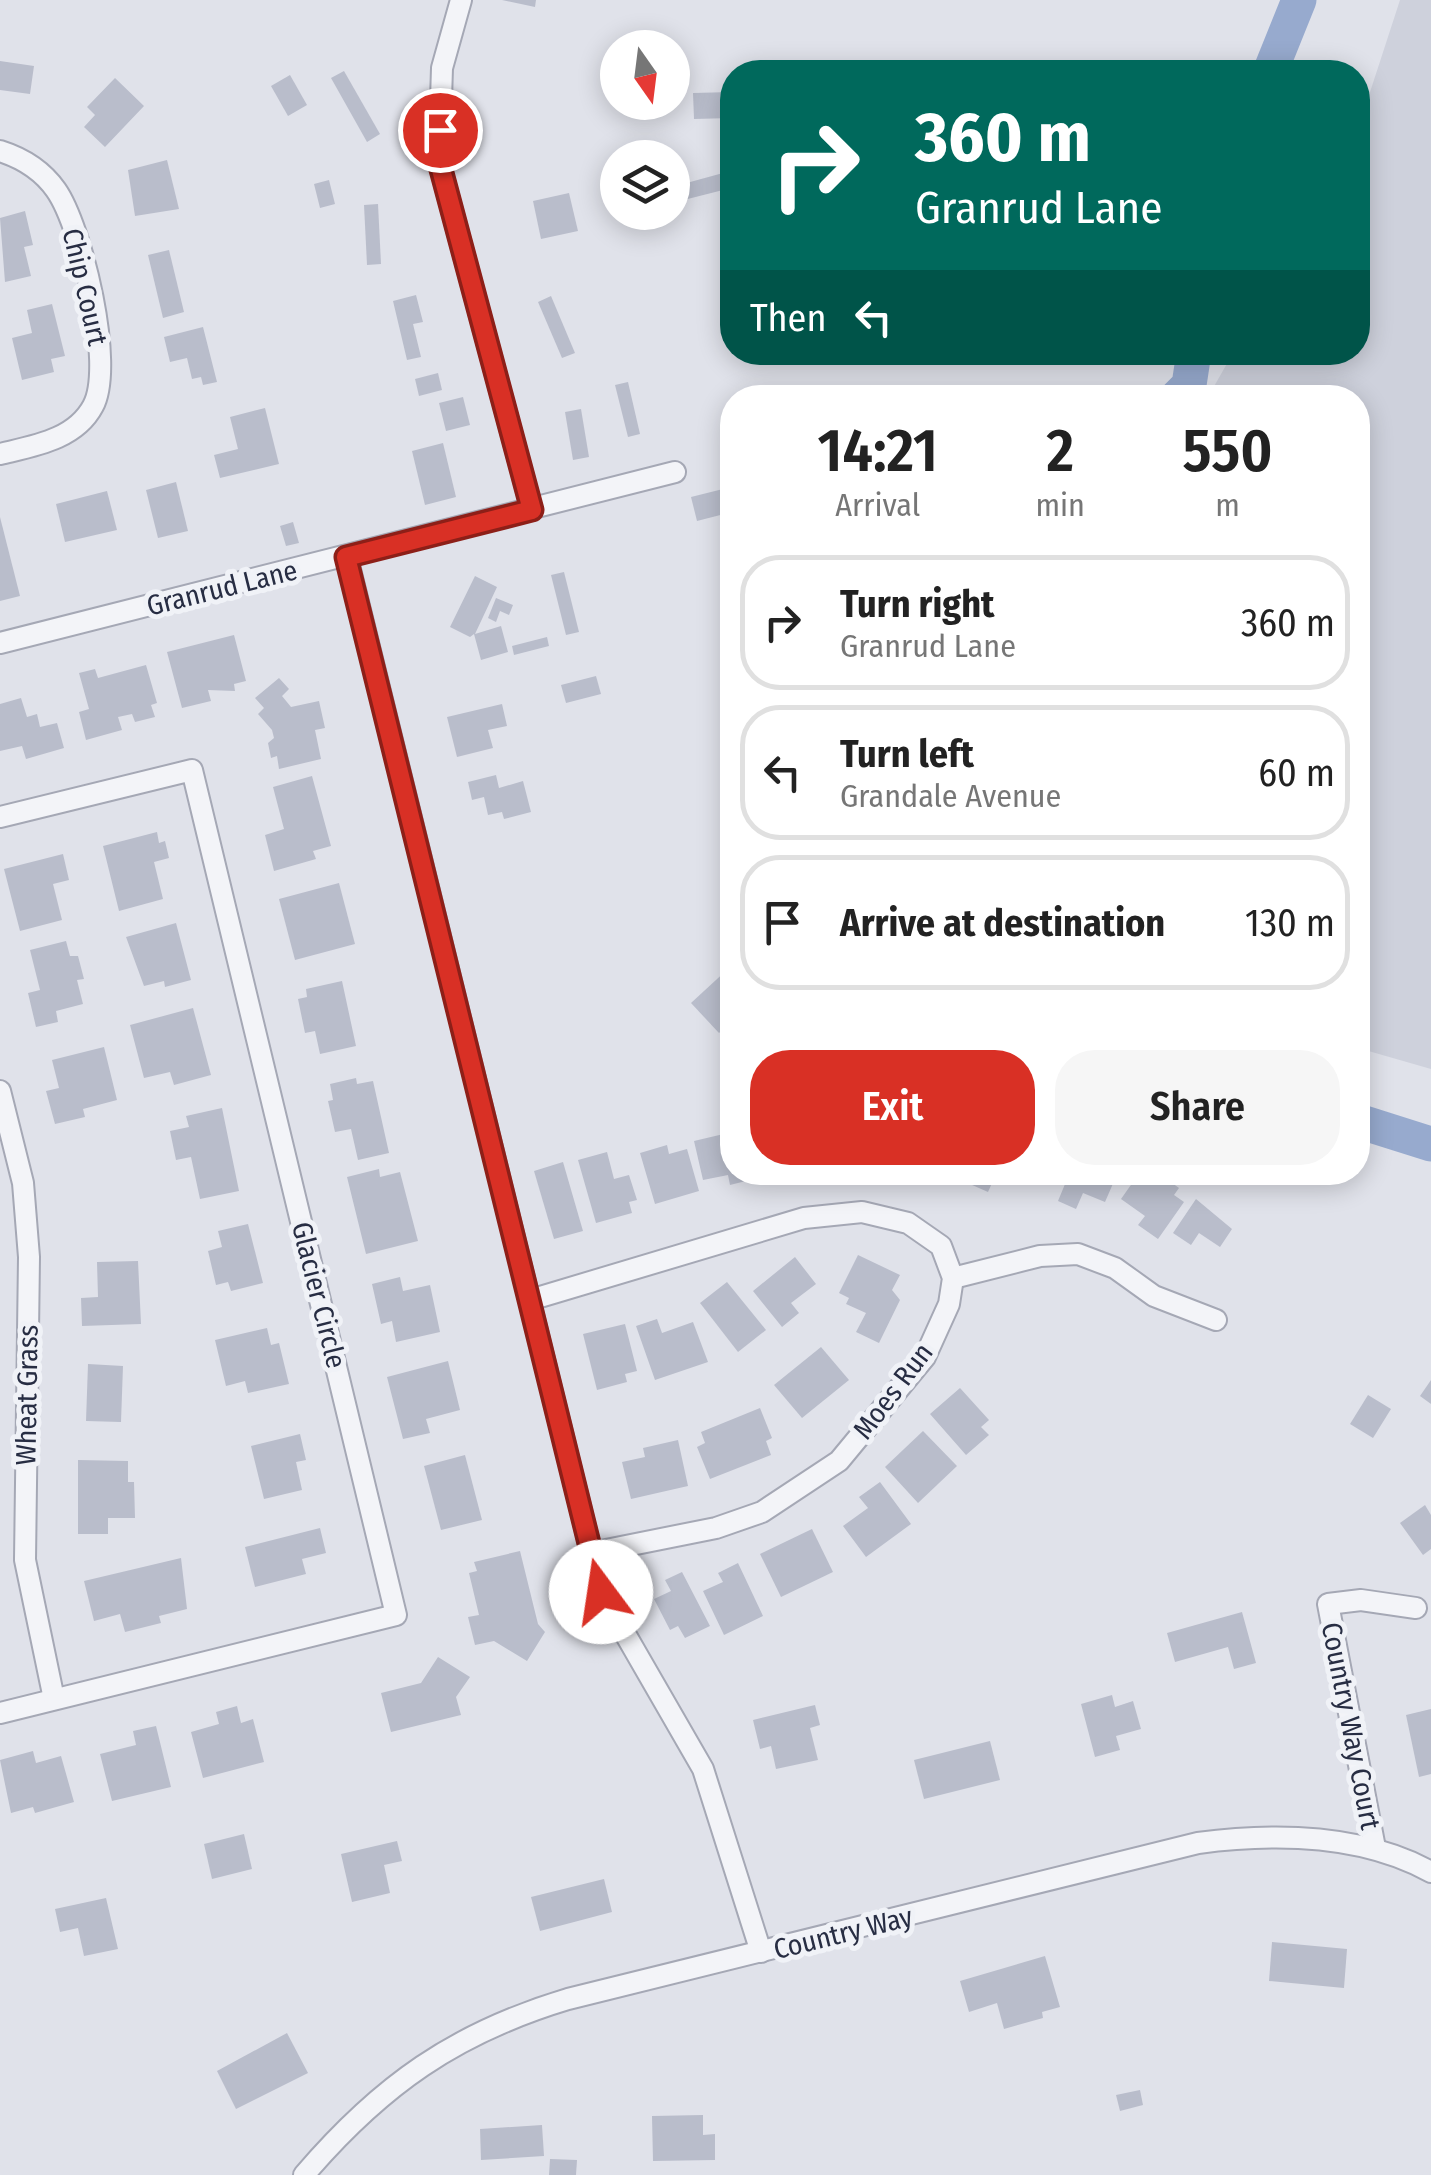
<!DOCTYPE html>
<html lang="en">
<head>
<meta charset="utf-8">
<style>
  :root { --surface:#fff; --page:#f6f6f6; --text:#222; --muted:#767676; --line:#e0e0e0; --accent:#d93025 }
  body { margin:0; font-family:"Fira Sans Condensed",sans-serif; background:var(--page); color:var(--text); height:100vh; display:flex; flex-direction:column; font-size:38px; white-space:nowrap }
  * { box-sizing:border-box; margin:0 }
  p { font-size:32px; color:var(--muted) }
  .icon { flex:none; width:55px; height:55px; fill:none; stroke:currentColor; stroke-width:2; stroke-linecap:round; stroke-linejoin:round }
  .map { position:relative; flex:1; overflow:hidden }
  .details { position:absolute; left:720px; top:385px; width:650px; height:800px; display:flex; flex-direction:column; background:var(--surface); border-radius:40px; box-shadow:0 5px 25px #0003 }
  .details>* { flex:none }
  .banner { position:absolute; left:720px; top:60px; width:650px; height:305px; border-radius:40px; box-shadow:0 5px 25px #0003; background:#00695c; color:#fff; overflow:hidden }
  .needle { width:65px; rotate:166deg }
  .buttons { position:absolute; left:600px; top:30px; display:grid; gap:20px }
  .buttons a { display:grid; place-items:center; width:90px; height:90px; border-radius:50%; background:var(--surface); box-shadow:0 5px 25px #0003; font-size:50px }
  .pin { position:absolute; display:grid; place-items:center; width:85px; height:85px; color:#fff; margin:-42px; border:5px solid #fff; border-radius:50%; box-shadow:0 2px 10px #0007 }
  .me { position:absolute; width:110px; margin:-55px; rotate:346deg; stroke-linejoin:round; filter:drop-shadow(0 0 8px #0008) }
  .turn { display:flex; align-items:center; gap:35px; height:210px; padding:0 30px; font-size:45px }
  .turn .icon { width:130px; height:130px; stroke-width:2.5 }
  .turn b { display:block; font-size:70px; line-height:85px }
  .then { display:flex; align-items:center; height:95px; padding:0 30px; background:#0003; gap:20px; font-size:38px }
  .eta { display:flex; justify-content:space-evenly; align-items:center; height:170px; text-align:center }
  .eta b { font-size:60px; font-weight:600; line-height:70px }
  .cta { display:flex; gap:20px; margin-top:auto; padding:20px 30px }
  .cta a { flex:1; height:115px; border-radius:40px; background:var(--accent); color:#fff; font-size:40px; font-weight:600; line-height:115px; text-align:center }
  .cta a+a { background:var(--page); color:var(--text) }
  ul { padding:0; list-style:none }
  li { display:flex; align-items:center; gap:30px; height:135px; margin:0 20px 15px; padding:0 10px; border:5px solid var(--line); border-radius:40px }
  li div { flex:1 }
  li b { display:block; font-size:38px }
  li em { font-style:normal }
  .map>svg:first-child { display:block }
  .built { fill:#ced1dc }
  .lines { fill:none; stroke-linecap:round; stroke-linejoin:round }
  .river { stroke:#97aace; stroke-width:35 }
  .building { fill:#b9bdcb }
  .minor-casing { stroke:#a5a8b5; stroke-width:24 }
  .minor { stroke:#f3f4f8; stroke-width:20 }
  .route-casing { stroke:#8d1f18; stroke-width:25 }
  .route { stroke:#d93025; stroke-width:18 }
  .labels { text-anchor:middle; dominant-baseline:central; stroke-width:10; stroke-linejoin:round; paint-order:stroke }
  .street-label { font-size:28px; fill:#272d43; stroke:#f0f2f7 }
</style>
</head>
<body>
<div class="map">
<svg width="1431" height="2175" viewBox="0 0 1431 2175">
  <rect width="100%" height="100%" fill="#e0e2ea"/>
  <!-- built -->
  <polygon class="built" points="1400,0 1431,0 1431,1069 1358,1048 1358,398 1208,397 1233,353 1358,352 1358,129"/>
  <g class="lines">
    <!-- river -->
    <g class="river">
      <polyline points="1270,72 1299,0"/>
      <polyline points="1176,398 1189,385 1194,352"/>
      <polyline points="1358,1121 1431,1144"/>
    </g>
  </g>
  <!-- building -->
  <g class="building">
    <polygon points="502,0 536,0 535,7"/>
    <polygon points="0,61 34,66 30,94 0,90"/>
    <polygon points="344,71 380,134 367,142 331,78"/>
    <polygon points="290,75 307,105 288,116 271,86"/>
    <polygon points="115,78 144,106 105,147 84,127 95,115 87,107"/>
    <polygon points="732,92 732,118 694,119 693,93"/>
    <polygon points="167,160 179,209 135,216 128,170"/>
    <polygon points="723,173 727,189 672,203 672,187"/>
    <polygon points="329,180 335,204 320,208 314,184"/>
    <polygon points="569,193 578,231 541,239 533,201"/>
    <polygon points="378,204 381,264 367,265 364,205"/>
    <polygon points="25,211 33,245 24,247 31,276 5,282 0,218"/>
    <polygon points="169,250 184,312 163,318 148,255"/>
    <polygon points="416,295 423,322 413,324 421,357 407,360 393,301"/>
    <polygon points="551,296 575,353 562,358 538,302"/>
    <polygon points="52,304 65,356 51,359 54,372 22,380 12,338 32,333 27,310"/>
    <polygon points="203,327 217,382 203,385 201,377 192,379 187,358 170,362 164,337"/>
    <polygon points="438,373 442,390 419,396 415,379"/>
    <polygon points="628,382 640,434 628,437 615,385"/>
    <polygon points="463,397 470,425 446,431 439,403"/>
    <polygon points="265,408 279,464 220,478 214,455 238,449 230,417"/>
    <polygon points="581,409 589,457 573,460 565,412"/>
    <polygon points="443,443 456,497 425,505 412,451"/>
    <polygon points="176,482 188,531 158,538 146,490"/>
    <polygon points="731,487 732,512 697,521 691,497"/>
    <polygon points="107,491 117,530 65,542 56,504"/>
    <polygon points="0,517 20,596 0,601"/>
    <polygon points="293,522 299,543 286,546 280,526"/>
    <polygon points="564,572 579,632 566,635 551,575"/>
    <polygon points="475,576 497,587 475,634 501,626 508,652 481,660 474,634 470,637 450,627"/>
    <polygon points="496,598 513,605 509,615 500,611 496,622 488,618"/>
    <polygon points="234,635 246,681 234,684 235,691 208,690 211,701 182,708 167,652"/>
    <polygon points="547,637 549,646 514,655 512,646"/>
    <polygon points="146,665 157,703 151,705 155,717 135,722 132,714 118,717 122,730 86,740 79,712 89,709 79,673 95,669 98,678"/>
    <polygon points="596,676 601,694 566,703 561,685"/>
    <polygon points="279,678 289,689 282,696 291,707 319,701 325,728 315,730 321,759 279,769 277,756 271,758 268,743 274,738 272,730 258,714 264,708 255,698"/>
    <polygon points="21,698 27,717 37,714 40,727 57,723 64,748 26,759 22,746 0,751 0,704"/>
    <polygon points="502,704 507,726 488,730 493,748 457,757 447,717"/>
    <polygon points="496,775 499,788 523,781 531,812 504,819 502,812 488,815 484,797 472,800 468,782"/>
    <polygon points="312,776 331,846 313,851 316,859 274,871 265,835 284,829 273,787"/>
    <polygon points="157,832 159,843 165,841 169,858 154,862 163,899 119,911 103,846"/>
    <polygon points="63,854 69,880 53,884 62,920 20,931 4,869"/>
    <polygon points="339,883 355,944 295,960 279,899"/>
    <polygon points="176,923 191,980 165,987 164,981 144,986 126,937"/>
    <polygon points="66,941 70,956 78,956 84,979 77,980 83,1004 56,1011 58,1022 36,1027 28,993 40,990 30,950"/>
    <polygon points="729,968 732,1021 719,1033 691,1003"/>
    <polygon points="342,981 356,1046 320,1054 315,1031 305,1033 298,999 307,997 306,989"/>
    <polygon points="193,1008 211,1075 174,1085 170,1072 144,1078 130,1025"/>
    <polygon points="104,1047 117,1100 83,1109 85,1117 55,1124 46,1091 59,1088 52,1060"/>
    <polygon points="356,1078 357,1084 373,1081 389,1153 358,1160 351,1129 335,1132 328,1101 333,1100 330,1084"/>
    <polygon points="222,1108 239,1191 200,1199 191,1157 176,1160 170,1131 189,1127 186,1116"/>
    <polygon points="732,1132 732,1172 752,1172 754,1179 730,1185 728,1175 703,1180 694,1141"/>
    <polygon points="667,1145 669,1154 687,1149 699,1191 655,1204 640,1153"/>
    <polygon points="607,1152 614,1179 629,1175 637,1200 629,1202 632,1213 596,1223 578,1160"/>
    <polygon points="563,1162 583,1231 554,1239 534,1171"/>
    <polygon points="379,1169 380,1177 400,1172 418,1241 366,1254 347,1177"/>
    <polygon points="956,1172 997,1172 988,1192 954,1177"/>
    <polygon points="1070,1172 1118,1172 1105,1202 1083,1193 1076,1209 1058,1201"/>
    <polygon points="1140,1172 1157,1172 1179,1188 1174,1195 1184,1202 1158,1239 1138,1225 1145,1216 1121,1199"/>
    <polygon points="1196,1199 1232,1229 1220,1247 1199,1233 1191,1245 1173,1233"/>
    <polygon points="248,1224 263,1283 231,1291 228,1282 216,1285 208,1251 222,1247 218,1231"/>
    <polygon points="858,1255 900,1275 892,1290 900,1300 879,1343 856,1332 866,1313 846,1304 849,1298 839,1293"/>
    <polygon points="795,1257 816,1284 791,1303 799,1313 782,1327 753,1291"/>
    <polygon points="138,1261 141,1324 82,1326 81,1298 98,1297 97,1262"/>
    <polygon points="400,1277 403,1291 430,1285 440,1332 396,1342 392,1321 381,1324 372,1284"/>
    <polygon points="727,1282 766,1330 738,1352 700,1303"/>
    <polygon points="657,1319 662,1333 693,1322 708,1362 655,1380 636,1326"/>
    <polygon points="625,1324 637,1371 625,1374 627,1382 597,1390 583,1334"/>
    <polygon points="267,1328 271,1345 279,1343 289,1384 248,1393 245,1381 226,1386 215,1340"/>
    <polygon points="821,1347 849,1380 802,1418 774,1385"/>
    <polygon points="448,1361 460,1410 426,1419 430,1433 403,1439 387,1377"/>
    <polygon points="88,1364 123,1366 121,1422 86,1421"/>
    <polygon points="1431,1380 1431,1404 1420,1396"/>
    <polygon points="960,1388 989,1420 981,1427 989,1435 966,1455 930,1414"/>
    <polygon points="1368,1395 1391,1409 1373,1438 1350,1424"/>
    <polygon points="760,1408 772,1438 766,1441 771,1455 710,1479 697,1447 705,1443 701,1432"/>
    <polygon points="923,1431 957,1466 918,1503 885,1467"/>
    <polygon points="300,1434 306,1460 296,1462 302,1490 264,1499 251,1446"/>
    <polygon points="678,1440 688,1486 631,1499 622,1462 645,1457 643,1448"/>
    <polygon points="465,1455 482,1520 441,1530 424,1466"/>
    <polygon points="78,1460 128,1461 128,1482 134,1482 135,1518 108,1518 108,1534 78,1534"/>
    <polygon points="880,1482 911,1524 866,1557 843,1526 868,1508 859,1497"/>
    <polygon points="1425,1505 1431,1515 1431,1549 1423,1555 1400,1523"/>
    <polygon points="320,1528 326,1553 302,1559 306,1574 255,1587 245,1547"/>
    <polygon points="812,1529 833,1572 781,1597 760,1554"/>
    <polygon points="520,1551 538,1624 545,1632 527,1661 494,1641 475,1645 468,1617 479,1615 469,1573 477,1571 474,1562"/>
    <polygon points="181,1558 187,1609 159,1616 161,1623 125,1632 120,1614 94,1621 84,1581"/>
    <polygon points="738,1563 763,1616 724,1635 703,1591 723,1582 718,1573"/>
    <polygon points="682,1572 710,1626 685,1638 678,1626 670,1630 654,1599 671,1591 665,1580"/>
    <polygon points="1242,1612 1256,1663 1234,1669 1228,1647 1175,1662 1167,1633"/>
    <polygon points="438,1657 470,1677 456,1697 461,1715 391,1732 381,1693 421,1683"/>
    <polygon points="1112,1695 1115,1707 1133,1701 1141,1729 1116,1736 1120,1750 1095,1757 1081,1704"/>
    <polygon points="815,1705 820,1725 810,1728 818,1760 776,1769 771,1746 760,1749 753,1720"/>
    <polygon points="237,1706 241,1723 253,1719 264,1762 203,1778 191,1732 219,1724 216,1712"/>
    <polygon points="1431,1709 1431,1774 1419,1777 1406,1715"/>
    <polygon points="156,1726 171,1787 112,1801 100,1754 136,1745 133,1731"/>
    <polygon points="990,1741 1000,1780 924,1799 914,1760"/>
    <polygon points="33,1751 36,1763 61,1756 74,1802 35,1813 33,1807 11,1813 0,1760"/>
    <polygon points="244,1834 252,1869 212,1879 204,1844"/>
    <polygon points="397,1841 402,1861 384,1865 390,1893 352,1902 341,1854"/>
    <polygon points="604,1879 612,1912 540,1931 531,1897"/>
    <polygon points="106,1898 118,1949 84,1956 78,1928 60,1932 55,1909"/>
    <polygon points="1272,1942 1347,1949 1344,1988 1269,1981"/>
    <polygon points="1045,1956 1060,2007 1042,2012 1043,2018 1004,2029 997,2003 969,2012 960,1981"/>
    <polygon points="287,2033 308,2073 236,2109 217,2071"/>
    <polygon points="1140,2090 1143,2105 1120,2111 1116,2095"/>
    <polygon points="703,2115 703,2135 715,2134 715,2160 653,2161 652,2116"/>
    <polygon points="542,2125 544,2156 481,2160 480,2129"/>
    <polygon points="550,2159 577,2160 576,2175 549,2175"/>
  </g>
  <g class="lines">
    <defs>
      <g id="minor">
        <polyline points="461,0 442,68 439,162 532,510"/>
        <path d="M0,151C22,158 42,170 56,190C82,227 115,366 93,406C75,440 33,446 0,454"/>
        <polyline points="347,557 601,1592 703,1769 761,1952"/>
        <polyline points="0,643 675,472"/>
        <polyline points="0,817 192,770 396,1615 0,1713"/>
        <polyline points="0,1091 23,1183 29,1257 25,1560 54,1699"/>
        <polyline points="953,1278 1040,1256 1078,1254 1115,1268 1154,1296 1216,1320"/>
        <polyline points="530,1300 804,1218 862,1212 908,1223 941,1246 953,1278 949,1304 925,1357 839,1461 762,1512 716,1528 591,1553"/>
        <polyline points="1375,1848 1328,1604 1361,1600 1416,1608"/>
        <path d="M304,2175C381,2085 455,2033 568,1999L1198,1843C1274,1833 1362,1834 1431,1872"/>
      </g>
    </defs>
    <!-- minor casing -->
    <use href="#minor" class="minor-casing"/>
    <!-- minor -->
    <use href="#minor" class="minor"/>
  </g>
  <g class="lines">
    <defs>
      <polyline id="route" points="440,130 439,162 532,510 346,557 601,1592"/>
    </defs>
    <!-- route casing -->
    <use href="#route" class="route-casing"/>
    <!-- route -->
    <use href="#route" class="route"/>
  </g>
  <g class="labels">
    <!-- street labels -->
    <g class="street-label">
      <text transform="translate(85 287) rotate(77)">Chip Court</text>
      <text transform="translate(222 588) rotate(-14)">Granrud Lane</text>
      <text transform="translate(319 1295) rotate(76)">Glacier Circle</text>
      <text transform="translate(893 1391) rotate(-53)">Moes Run</text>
      <text transform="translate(27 1395) rotate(-89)">Wheat Grass</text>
      <text transform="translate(1351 1726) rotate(79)">Country Way Court</text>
      <text transform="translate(843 1933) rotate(-14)">Country Way</text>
    </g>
  </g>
</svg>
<div class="buttons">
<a><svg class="needle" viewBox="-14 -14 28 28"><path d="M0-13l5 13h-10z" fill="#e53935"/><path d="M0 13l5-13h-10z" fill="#767676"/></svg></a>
<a><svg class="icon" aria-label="layers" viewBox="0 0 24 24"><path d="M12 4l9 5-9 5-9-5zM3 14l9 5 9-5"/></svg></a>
</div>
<div class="pin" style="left:440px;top:130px;background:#d93025"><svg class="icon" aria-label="arrive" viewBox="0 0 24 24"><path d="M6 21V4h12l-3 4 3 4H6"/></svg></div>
<svg class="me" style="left:601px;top:1592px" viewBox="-20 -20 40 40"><circle r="19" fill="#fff"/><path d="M0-13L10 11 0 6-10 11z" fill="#d93025"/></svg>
<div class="banner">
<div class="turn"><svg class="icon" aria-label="right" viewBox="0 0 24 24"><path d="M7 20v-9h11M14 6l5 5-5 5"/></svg><div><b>360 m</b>Granrud Lane</div></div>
<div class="then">Then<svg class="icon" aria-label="left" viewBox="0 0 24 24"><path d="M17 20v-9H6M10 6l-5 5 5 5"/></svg></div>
</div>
<section class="details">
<div class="eta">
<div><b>14:21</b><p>Arrival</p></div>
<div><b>2</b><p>min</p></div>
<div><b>550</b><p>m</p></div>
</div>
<ul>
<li><svg class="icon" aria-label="right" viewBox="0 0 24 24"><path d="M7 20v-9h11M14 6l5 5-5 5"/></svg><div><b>Turn right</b><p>Granrud Lane</p></div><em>360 m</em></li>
<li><svg class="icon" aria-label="left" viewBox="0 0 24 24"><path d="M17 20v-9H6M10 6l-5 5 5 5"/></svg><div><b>Turn left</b><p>Grandale Avenue</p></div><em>60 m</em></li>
<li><svg class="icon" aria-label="arrive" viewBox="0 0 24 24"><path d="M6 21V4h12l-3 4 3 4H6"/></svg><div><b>Arrive at destination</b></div><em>130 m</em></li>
</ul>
<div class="cta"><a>Exit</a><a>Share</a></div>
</section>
</div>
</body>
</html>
